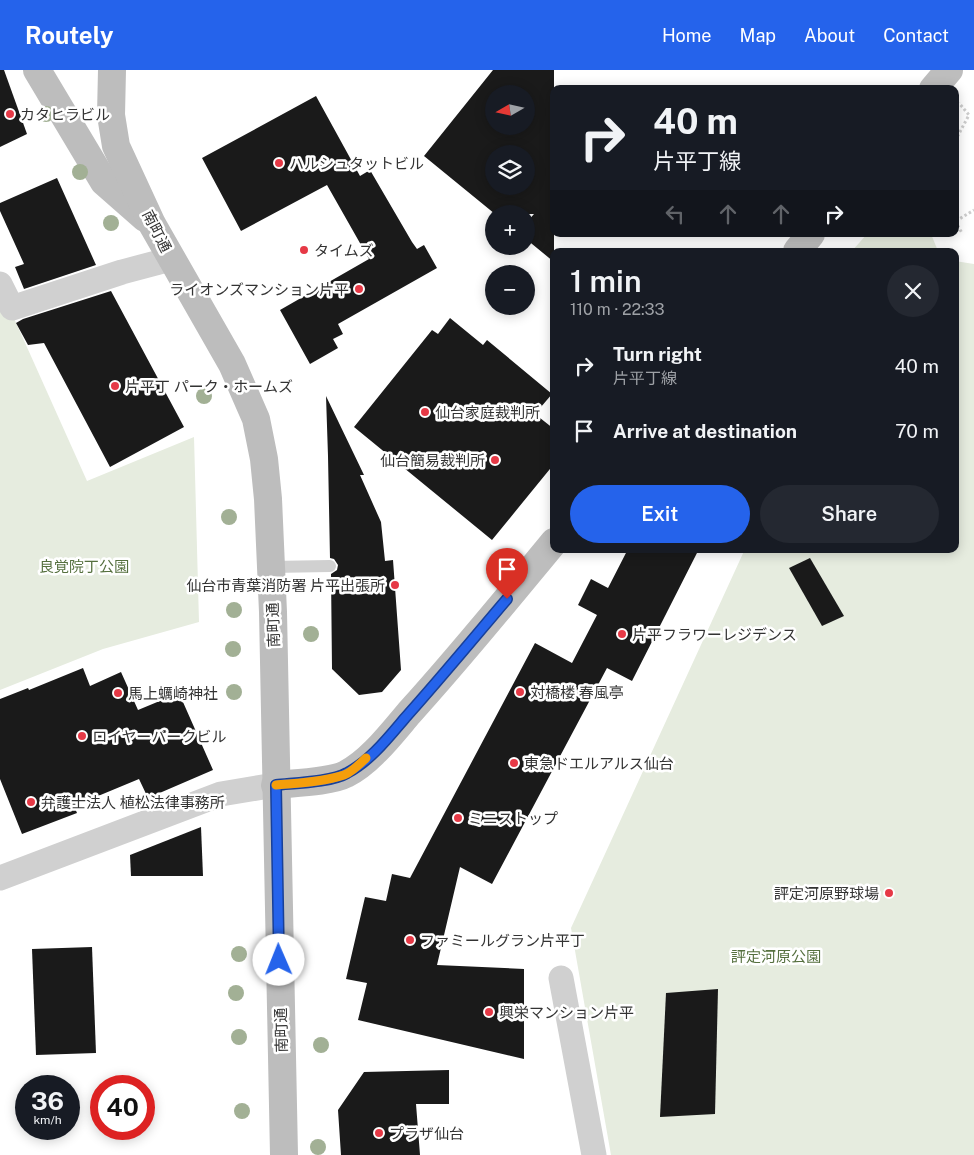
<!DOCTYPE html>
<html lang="en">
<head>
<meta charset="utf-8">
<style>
  :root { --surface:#171b24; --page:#242831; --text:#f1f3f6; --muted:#9ea1a6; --accent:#2563eb }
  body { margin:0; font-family:"Public Sans","Noto Sans JP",sans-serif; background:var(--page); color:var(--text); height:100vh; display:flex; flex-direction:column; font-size:19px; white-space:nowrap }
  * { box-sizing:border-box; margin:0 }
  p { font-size:16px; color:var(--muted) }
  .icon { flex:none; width:28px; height:28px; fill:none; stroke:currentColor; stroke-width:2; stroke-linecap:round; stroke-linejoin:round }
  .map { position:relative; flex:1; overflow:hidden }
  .details { position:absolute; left:550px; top:178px; width:409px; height:305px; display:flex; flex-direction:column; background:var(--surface); border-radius:10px; box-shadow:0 2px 12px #0003 }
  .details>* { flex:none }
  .top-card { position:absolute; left:550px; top:15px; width:409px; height:152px; border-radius:10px; box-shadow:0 2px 12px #0003; background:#171b24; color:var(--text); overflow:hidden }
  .needle { width:32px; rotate:261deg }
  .buttons { position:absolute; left:485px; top:15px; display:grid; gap:10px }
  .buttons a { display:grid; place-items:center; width:50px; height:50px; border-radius:50%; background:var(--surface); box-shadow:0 2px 12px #0003; font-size:25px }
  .speed { position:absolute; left:15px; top:1005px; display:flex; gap:10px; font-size:25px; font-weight:700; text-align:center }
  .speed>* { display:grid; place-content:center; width:65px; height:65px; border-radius:50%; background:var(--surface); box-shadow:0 2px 12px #0003; line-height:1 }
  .speed small { font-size:12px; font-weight:400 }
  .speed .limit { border:8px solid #d22; background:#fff; color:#111 }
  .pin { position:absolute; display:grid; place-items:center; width:42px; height:42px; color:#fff; margin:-51px -21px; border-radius:50% 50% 50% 0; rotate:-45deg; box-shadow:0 0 5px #0007 }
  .pin .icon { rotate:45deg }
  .me { position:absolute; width:55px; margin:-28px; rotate:359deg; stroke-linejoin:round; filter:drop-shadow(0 0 4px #0008) }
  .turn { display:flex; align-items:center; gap:18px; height:105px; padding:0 20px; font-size:22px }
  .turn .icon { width:65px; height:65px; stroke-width:2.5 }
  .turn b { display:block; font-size:35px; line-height:42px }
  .lanes { display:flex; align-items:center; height:48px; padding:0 20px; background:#0003; justify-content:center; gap:25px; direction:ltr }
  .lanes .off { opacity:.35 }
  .round { display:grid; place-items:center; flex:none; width:52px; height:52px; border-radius:26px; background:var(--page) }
  .head { display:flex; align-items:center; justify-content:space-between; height:85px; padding:0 20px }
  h1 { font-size:30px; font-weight:600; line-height:38px }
  .primary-button { display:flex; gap:10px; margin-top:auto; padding:10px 20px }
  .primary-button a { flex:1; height:58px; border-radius:30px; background:var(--accent); color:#fff; font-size:20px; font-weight:600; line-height:58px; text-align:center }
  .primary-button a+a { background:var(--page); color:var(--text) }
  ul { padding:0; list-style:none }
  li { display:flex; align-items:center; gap:15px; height:65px; padding:0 20px }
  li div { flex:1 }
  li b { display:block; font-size:19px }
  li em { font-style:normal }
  header { display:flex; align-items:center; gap:30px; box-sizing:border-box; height:70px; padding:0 25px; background:var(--accent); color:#fff }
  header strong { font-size:24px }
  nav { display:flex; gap:28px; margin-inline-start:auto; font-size:18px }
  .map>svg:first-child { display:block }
  .green { fill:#e6ecdf }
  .building { fill:#1a1a1a; fill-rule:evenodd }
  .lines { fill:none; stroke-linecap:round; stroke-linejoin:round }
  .path { stroke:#cdcdcd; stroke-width:3; stroke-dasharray:2.5 2.5; stroke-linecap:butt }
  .lane { stroke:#d0d0d0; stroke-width:12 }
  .street { stroke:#d0d0d0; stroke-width:25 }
  .secondary { stroke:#bdbdbd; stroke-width:28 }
  .tree { fill:#a2b095 }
  .route-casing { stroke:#184099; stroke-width:12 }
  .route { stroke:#2563eb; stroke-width:9 }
  .slow { stroke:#f59e0b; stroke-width:9 }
  .poi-dot { fill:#e63946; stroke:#fff; stroke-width:2 }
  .labels { text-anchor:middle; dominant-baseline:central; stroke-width:5; stroke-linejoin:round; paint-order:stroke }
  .poi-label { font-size:15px; fill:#333; stroke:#fff; text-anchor:start }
  .street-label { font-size:15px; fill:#333; stroke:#fff }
  .park-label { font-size:15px; fill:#56703f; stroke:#fff }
</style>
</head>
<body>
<header>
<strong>Routely</strong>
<nav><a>Home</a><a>Map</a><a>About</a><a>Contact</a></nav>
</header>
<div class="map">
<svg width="974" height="1085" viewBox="0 0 974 1085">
  <rect width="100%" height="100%" fill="#fff"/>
  <!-- green -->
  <g class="green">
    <polygon points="867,164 931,164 938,181 852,181"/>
    <polygon points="955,191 974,194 974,1085 611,1085 571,858 745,479 955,479"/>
    <polygon points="0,217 87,411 194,367 199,552 103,579 0,620"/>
  </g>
  <!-- building -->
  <g class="building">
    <polygon points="0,0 4,0 27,64 0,77"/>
    <path d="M493,0H554V192L526,169V153L534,144H495L424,86ZM494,24H526V56H494ZM494,84H526V116H494Z"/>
    <polygon points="316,26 360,106 370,100 412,172 417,179 424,175 437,198 338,254 343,264 333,269 338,278 310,294 280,240 369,189 327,115 241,161 202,88"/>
    <polygon points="57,108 96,195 24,219 15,197 24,194 0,141 0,133"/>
    <polygon points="111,221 184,357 110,397 44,273 28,275 16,253 23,249"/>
    <polygon points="450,248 483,275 487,270 552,324 535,344 554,359 554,394 492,470 354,357 432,260 438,264"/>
    <polygon points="326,326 364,405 360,405 381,452 385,491 393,490 401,600 382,622 359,625 332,599 331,504 337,500 338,495 334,489 330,488 328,386"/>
    <polygon points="628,479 699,479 632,611 607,598 492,814 460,797 437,895 524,899 524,989 358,950 367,913 346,909 365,827 386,831 392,804 410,808 535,573 572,593 597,545 578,535 591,509 608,518"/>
    <polygon points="810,488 844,546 822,556 789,498"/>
    <polygon points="83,598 90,616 121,602 138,640 179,623 213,700 148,728 139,709 74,736 77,743 22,764 0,709 0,629 28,618 29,620"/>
    <polygon points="201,757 203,806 131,806 130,785"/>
    <polygon points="92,877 96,983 36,985 32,879"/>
    <polygon points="718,919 715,1044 660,1047 666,923"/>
    <polygon points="449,1000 449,1034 416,1034 420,1085 341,1085 338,1040 364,1002"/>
  </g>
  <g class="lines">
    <!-- path -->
    <g class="path">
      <polyline points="955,71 969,45 959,33"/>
      <polyline points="955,151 962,163"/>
      <polyline points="956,151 974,140"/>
    </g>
    <!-- lane -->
    <polyline class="lane" points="271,497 330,496"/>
    <!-- street -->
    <g class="street">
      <polyline points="0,214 12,238 122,202 171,189"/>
      <polyline points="0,808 221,724 275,715"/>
      <polyline points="561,908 594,1085"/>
    </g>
    <!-- secondary -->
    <g class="secondary">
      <polyline points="37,0 104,112 145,148"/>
      <polyline points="112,0 111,45 116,76 152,154 232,294 256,349 264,389 268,429 273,542 284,1085"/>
      <polyline points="933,19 949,0"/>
      <polyline points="797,181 811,164"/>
      <path d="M275,715C294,713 331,712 346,704C370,692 392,663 409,643C459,588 506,530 554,472"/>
    </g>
  </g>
  <!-- trees -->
  <g class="tree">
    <circle cx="46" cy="44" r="8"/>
    <circle cx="80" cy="102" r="8"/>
    <circle cx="111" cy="153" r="8"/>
    <circle cx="204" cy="326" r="8"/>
    <circle cx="229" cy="447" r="8"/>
    <circle cx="234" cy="540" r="8"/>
    <circle cx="311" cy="564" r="8"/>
    <circle cx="233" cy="579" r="8"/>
    <circle cx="234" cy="622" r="8"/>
    <circle cx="239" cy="884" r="8"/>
    <circle cx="236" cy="923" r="8"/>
    <circle cx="239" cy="967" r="8"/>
    <circle cx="321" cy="975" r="8"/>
    <circle cx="242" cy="1041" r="8"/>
    <circle cx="318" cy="1077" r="8"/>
  </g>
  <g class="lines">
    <defs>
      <path id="route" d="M279,890L276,715C294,713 332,712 347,703C370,691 388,668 405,648C440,609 473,569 507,529"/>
    </defs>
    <!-- route casing -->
    <use href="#route" class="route-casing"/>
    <!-- route -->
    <use href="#route" class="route"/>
    <!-- slow -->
    <path class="slow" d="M276,715C297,713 324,712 344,705C352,702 360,694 366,688"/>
  </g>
  <!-- markers -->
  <g class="poi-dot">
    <circle cx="10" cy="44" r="5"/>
    <circle cx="279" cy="93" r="5"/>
    <circle cx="304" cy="180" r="5"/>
    <circle cx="359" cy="219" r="5"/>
    <circle cx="115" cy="316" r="5"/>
    <circle cx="425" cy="342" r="5"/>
    <circle cx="495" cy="390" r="5"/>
    <circle cx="395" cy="515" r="5"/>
    <circle cx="622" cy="564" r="5"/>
    <circle cx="520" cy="622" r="5"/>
    <circle cx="118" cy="623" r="5"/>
    <circle cx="82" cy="666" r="5"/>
    <circle cx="514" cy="693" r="5"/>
    <circle cx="31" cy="732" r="5"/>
    <circle cx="458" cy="748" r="5"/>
    <circle cx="889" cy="823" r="5"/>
    <circle cx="410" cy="870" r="5"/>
    <circle cx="489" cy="942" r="5"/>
    <circle cx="379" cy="1063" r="5"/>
  </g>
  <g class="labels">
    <!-- poi labels -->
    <g class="poi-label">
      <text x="20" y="44">カタヒラビル</text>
      <text x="289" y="93">ハルシュタットビル</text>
      <text x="314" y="180">タイムズ</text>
      <text x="349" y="219" text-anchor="end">ライオンズマンション片平</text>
      <text x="125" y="316">片平丁 パーク・ホームズ</text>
      <text x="435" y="342">仙台家庭裁判所</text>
      <text x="485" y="390" text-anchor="end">仙台簡易裁判所</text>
      <text x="385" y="515" text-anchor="end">仙台市青葉消防署 片平出張所</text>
      <text x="632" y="564">片平フラワーレジデンス</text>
      <text x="530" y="622">対橋楼 春風亭</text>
      <text x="128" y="623">馬上蠣崎神社</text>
      <text x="92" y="666">ロイヤーパークビル</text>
      <text x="524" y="693">東急ドエルアルス仙台</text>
      <text x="41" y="732">弁護士法人 植松法律事務所</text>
      <text x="468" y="748">ミニストップ</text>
      <text x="879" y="823" text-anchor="end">評定河原野球場</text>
      <text x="420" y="870">ファミールグラン片平丁</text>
      <text x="499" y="942">興栄マンション片平</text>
      <text x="389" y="1063">プラザ仙台</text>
    </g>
    <!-- street labels -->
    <g class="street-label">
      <text transform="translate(157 161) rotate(63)">南町通</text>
      <text transform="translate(273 555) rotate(-92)">南町通</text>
      <text transform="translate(281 960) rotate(-91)">南町通</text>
    </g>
    <!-- park labels -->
    <g class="park-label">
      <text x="84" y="496">良覚院丁公園</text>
      <text x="776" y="886">評定河原公園</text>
    </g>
  </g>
</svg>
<div class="buttons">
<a><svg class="needle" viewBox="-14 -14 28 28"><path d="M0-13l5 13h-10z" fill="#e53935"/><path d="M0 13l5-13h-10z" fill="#9ea1a6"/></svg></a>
<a><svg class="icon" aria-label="layers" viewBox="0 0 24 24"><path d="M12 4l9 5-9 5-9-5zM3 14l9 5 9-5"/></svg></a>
<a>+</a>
<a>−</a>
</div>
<div class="speed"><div>36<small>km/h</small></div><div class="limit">40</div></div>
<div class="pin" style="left:507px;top:529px;background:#d93025"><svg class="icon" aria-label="arrive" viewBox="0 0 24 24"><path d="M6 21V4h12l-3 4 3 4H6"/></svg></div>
<svg class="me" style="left:279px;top:890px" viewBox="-20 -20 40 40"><circle r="19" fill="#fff"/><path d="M0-13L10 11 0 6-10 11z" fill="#2563eb"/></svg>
<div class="top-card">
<div class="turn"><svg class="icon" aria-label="right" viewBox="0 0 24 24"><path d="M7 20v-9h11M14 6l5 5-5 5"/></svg><div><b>40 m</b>片平丁線</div></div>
<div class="lanes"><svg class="icon off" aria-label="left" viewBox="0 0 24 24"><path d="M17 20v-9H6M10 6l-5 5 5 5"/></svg><svg class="icon off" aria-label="ahead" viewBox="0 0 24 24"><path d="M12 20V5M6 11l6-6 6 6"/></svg><svg class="icon off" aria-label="ahead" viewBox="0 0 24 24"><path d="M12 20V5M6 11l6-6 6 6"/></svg><svg class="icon" aria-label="right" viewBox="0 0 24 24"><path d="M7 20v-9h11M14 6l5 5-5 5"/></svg></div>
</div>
<section class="details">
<div class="head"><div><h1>1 min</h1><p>110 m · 22:33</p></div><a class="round"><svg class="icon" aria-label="close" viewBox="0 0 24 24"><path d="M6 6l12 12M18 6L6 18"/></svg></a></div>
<ul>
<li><svg class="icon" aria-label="right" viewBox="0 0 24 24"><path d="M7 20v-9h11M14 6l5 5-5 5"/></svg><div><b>Turn right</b><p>片平丁線</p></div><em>40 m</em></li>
<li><svg class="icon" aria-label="arrive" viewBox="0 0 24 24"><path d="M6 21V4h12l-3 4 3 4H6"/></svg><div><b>Arrive at destination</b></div><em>70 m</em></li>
</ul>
<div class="primary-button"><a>Exit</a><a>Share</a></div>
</section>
</div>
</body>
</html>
